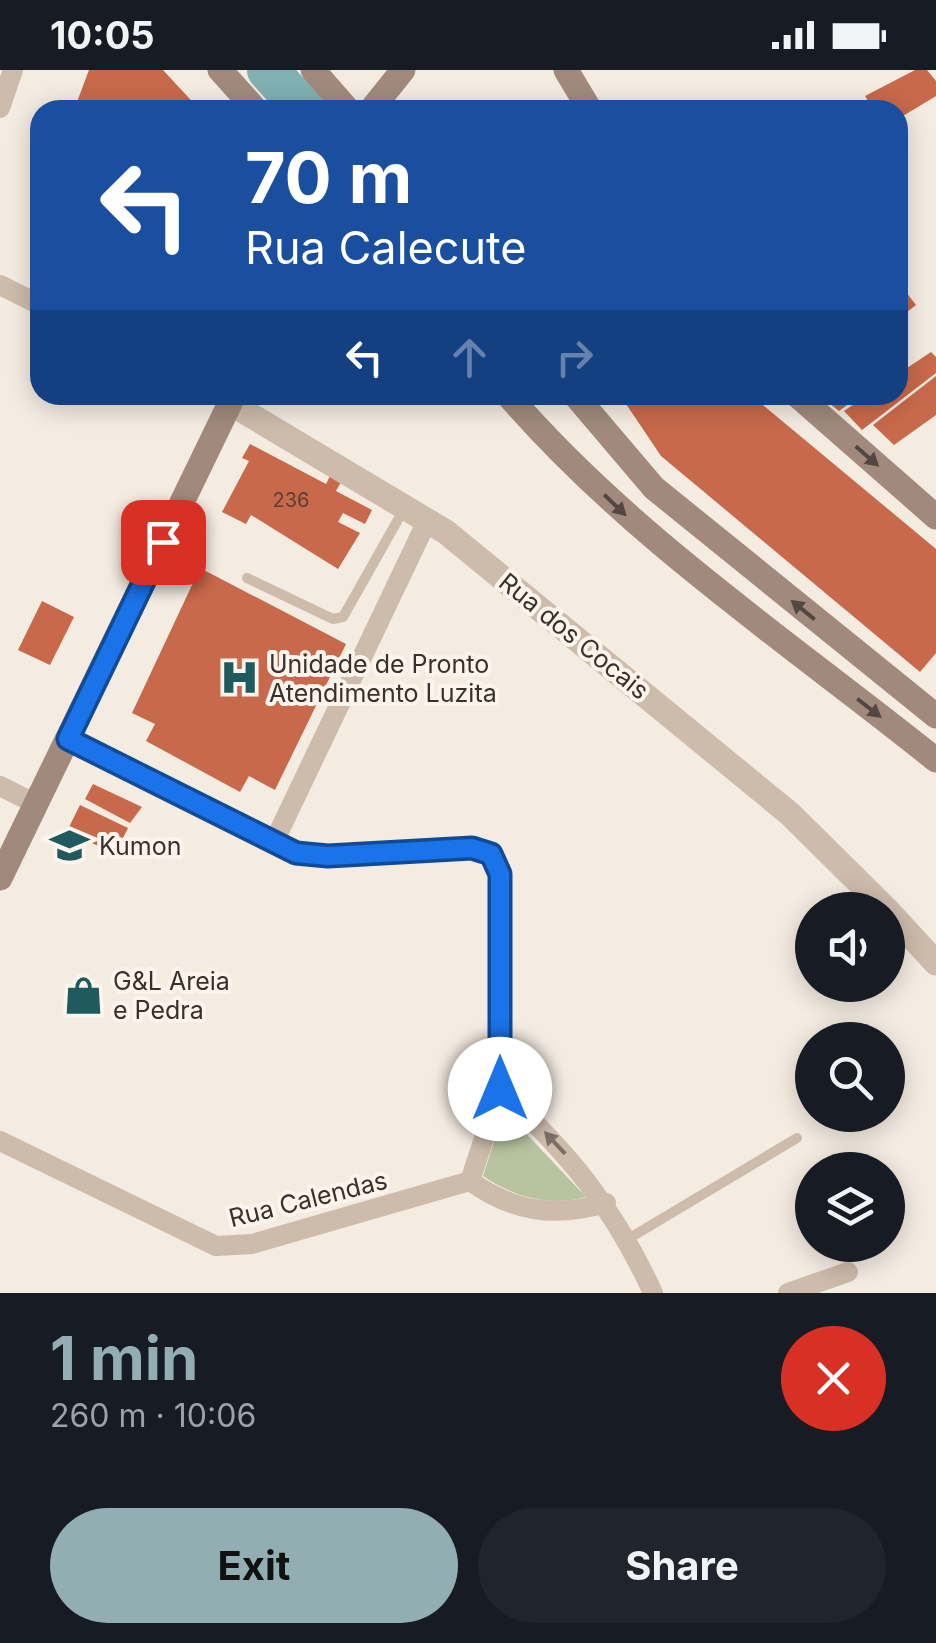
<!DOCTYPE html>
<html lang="en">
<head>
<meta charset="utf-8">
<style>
  :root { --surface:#171b24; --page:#20242c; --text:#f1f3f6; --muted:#9ea1a6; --accent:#92aeb2 }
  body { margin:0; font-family:Inter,sans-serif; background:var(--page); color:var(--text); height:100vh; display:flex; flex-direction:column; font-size:38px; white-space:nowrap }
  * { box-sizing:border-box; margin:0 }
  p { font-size:32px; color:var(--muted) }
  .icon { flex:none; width:55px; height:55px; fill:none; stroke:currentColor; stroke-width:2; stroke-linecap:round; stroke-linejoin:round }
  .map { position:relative; height:1223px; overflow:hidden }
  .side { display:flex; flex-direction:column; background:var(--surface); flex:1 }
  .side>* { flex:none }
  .banner { position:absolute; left:30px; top:30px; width:878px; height:305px; border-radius:30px; box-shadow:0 5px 25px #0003; background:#1a4fa0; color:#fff; overflow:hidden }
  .controls { position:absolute; left:795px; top:822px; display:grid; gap:20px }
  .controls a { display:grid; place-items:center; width:110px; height:110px; border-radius:50%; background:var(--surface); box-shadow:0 5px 25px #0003; font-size:50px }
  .pin { position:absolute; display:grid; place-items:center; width:85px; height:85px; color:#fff; margin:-42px; border-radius:20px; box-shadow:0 5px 15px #0006 }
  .me { position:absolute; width:110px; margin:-55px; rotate:0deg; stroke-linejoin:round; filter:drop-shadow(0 0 8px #0008) }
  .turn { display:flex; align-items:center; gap:35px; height:210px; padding:0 50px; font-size:45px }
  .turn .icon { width:130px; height:130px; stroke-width:2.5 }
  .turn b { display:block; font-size:70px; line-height:85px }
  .lanes { display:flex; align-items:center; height:95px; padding:0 50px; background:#0003; justify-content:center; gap:50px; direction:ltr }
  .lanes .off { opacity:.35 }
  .round { display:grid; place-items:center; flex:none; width:105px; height:105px; border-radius:52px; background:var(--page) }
  .headline { display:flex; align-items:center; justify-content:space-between; height:170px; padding:0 50px }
  h1 { font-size:60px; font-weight:700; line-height:75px; color:var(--accent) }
  .button { display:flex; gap:20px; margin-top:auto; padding:20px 50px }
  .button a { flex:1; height:115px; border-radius:60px; background:var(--accent); color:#111; font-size:40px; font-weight:700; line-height:115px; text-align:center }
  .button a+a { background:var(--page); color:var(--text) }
  .status { display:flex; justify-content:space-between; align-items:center; height:70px; padding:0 50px; background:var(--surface); direction:ltr }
  .status svg { height:28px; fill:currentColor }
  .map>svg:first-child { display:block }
  .green { fill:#b8c4a0 }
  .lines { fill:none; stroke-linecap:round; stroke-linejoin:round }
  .river { stroke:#7fb0b2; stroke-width:42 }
  .building { fill:#c8694b }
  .service { stroke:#cdbbac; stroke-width:10 }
  .minor { stroke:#cdbbac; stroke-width:20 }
  .tertiary { stroke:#cdbbac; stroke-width:25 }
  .secondary { stroke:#a18a7d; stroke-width:25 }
  .oneway { fill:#544640 }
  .oneway2 { fill:#7d6f65 }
  .route-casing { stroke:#114b97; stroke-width:25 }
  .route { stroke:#1a73e8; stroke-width:18 }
  .labels { text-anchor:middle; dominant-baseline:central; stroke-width:8; stroke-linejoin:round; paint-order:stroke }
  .number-label { font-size:20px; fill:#5e3e33 }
  .street-label { font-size:25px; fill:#3b302b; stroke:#fbf5ee }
  .poi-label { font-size:25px; fill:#3b302b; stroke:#fbf5ee; text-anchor:start }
</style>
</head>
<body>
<div class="status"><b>10:05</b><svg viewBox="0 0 49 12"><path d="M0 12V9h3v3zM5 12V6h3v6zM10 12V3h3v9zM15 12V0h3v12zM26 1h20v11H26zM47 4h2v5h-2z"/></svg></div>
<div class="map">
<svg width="936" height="1223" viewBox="0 0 936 1223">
  <rect width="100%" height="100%" fill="#f4ebe1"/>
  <!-- green -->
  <path class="green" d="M504,1040L586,1127C549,1137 514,1127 483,1106Z"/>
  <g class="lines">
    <!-- river -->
    <polyline class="river" points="268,0 304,40"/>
  </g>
  <!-- building -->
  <g class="building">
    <polygon points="89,0 163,0 200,40 74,40"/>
    <polygon points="915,0 927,0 936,11 936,26 898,49 898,40 873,40 865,26"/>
    <polygon points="906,222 916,235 898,249 898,229"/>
    <polygon points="931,282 936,287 936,303 862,360 844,341 867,325 898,325 898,304"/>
    <polygon points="936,306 936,345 894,375 873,355"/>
    <polygon points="620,325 751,325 936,479 936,583 920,602 661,386"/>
    <polygon points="819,325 861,325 839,341"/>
    <polygon points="250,374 326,414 330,406 341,412 336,421 372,440 365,454 343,443 338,452 360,463 338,499 251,445 246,454 222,442 249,391 242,388"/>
    <polygon points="200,498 346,574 275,720 249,706 240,722 146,671 155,654 132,643"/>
    <polygon points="42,531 74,547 50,595 18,580"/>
    <polygon points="93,714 142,737 130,753 85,729"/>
    <polygon points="80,735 128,758 115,784 67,761"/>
  </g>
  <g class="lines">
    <!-- service -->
    <g class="service">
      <polyline points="247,508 333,549 343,547 404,439"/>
      <polyline points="628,1169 797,1068"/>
    </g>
    <!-- minor -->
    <g class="minor">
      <polyline points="0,38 13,0"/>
      <polyline points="0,215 40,235"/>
      <polyline points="67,669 296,783 328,786 472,777 491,783 499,804 500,1019 470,1111"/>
      <polyline points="0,716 36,734"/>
      <polyline points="274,772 427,451"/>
      <path d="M500,1019C568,1083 614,1137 653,1223"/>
      <polyline points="0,1071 216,1176 252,1174 470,1111"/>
      <path d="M470,1111C514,1142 554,1148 606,1133"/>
      <polyline points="788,1223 848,1202"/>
    </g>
    <!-- tertiary -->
    <g class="tertiary">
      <polyline points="230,333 446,462 790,744 887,840"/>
      <polyline points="888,841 936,893"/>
    </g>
    <!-- secondary -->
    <g class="secondary">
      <polyline points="220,0 256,40"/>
      <polyline points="313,0 348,40"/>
      <polyline points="566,0 590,40"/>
      <polyline points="371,40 403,0"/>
      <path d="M508,325C632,468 789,572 936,690"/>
      <polyline points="575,325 654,418 936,646"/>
      <polyline points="797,325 936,447"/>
      <polyline points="0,808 234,325"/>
    </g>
  </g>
  <!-- one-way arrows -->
  <defs><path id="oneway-solid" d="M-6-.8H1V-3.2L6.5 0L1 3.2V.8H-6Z" transform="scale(2.5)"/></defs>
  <g class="oneway">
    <use href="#oneway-solid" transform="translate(867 386) rotate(41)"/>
    <use href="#oneway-solid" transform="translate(615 435) rotate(44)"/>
    <use href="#oneway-solid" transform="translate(803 540) rotate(-141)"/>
    <use href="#oneway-solid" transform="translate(869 638) rotate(38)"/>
  </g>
  <use class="oneway2" href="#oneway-solid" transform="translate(555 1073) rotate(-133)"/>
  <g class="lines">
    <defs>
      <polyline id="route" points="163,472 68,669 296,783 328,786 472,778 491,784 500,804 500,1019"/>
    </defs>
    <!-- route casing -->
    <use href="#route" class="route-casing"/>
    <!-- route -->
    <use href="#route" class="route"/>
  </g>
  <!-- icons -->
  <defs>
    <symbol id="hospital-bare" viewBox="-9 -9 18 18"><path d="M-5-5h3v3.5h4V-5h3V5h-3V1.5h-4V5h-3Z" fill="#1f5a5e" stroke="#fbf5ee" stroke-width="2.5" paint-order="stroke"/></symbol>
    <symbol id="school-bare" viewBox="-9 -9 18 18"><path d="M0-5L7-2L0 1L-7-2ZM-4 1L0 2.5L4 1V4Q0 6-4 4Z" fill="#1f5a5e" stroke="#fbf5ee" stroke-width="2.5" paint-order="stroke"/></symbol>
    <symbol id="shop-bare" viewBox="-9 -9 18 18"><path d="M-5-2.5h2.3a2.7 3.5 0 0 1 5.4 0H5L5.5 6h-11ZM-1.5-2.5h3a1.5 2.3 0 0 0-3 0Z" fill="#1f5a5e" stroke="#fbf5ee" stroke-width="2.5" paint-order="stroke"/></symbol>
  </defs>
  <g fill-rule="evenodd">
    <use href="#hospital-bare" x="212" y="580" width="55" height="55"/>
    <use href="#school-bare" x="42" y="748" width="55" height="55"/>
    <use href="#shop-bare" x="56" y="898" width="55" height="55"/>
  </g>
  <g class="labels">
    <!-- number labels -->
    <g class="number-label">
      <text x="291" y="430">236</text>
    </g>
    <!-- street labels -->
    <g class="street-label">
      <text transform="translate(574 566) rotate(39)">Rua dos Cocais</text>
      <text transform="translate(308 1129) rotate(-14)">Rua Calendas</text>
    </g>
    <!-- poi labels -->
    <g class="poi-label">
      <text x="269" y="594">Unidade de Pronto<tspan x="269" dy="29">Atendimento Luzita</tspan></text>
      <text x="99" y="776">Kumon</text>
      <text x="113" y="911">G&amp;L Areia<tspan x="113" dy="29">e Pedra</tspan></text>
    </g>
  </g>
</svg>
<div class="controls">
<a><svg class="icon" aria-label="sound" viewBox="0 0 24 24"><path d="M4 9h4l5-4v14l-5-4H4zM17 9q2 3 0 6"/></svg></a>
<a><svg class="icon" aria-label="search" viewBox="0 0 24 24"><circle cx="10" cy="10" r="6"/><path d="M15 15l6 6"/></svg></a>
<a><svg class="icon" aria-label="layers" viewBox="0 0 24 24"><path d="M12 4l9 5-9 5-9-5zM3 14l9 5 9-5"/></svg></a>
</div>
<div class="pin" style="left:163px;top:472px;background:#d93025"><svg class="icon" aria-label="arrive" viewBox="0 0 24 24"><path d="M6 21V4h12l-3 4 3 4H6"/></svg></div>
<svg class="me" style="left:500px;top:1019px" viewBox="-20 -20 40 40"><circle r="19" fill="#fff"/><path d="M0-13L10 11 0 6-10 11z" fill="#1a73e8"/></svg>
<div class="banner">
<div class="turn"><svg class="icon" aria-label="left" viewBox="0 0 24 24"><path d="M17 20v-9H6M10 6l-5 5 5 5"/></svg><div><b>70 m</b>Rua Calecute</div></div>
<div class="lanes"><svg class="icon" aria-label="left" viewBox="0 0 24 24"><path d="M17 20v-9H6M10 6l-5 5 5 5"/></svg><svg class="icon off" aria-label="ahead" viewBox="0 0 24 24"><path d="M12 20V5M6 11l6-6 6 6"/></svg><svg class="icon off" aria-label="right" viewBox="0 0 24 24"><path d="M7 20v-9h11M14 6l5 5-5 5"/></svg></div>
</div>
</div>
<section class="side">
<div class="headline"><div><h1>1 min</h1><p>260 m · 10:06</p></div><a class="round" style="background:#d93025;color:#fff"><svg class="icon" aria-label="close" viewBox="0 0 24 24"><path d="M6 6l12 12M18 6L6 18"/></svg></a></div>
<div class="button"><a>Exit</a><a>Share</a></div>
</section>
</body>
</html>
